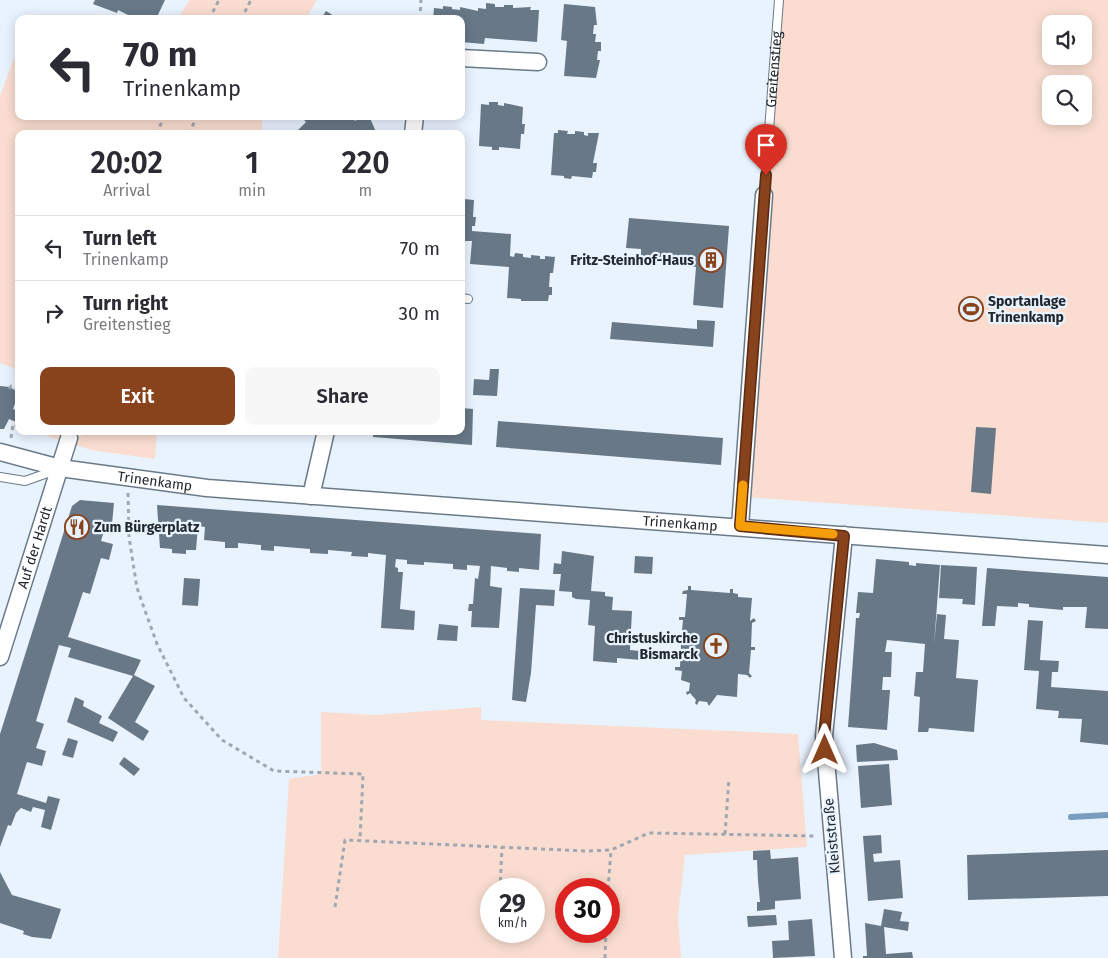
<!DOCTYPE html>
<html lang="en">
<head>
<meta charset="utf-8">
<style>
  :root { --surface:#fff; --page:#f7f7f7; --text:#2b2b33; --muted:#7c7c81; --line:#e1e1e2; --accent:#88421c }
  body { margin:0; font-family:"Fira Sans",sans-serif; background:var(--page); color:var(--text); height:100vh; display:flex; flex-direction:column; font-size:19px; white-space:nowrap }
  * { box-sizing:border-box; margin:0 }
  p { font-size:16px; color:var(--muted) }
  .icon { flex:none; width:28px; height:28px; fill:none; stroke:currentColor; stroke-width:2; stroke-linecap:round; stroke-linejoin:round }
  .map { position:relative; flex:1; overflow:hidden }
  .details { position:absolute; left:15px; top:130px; width:450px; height:305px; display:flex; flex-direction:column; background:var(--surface); border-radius:10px; box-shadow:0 2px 12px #0003 }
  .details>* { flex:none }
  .top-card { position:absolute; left:15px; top:15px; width:450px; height:105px; border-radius:10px; box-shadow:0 2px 12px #0003; background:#fff; color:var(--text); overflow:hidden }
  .controls { position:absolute; left:1042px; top:15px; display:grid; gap:10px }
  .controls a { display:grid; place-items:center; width:50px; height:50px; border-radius:10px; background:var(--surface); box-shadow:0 2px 12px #0003; font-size:25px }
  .speed { position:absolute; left:480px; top:878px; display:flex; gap:10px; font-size:25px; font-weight:700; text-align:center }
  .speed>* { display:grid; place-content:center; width:65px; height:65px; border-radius:50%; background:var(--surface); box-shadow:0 2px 12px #0003; line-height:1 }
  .speed small { font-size:12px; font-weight:400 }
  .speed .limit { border:8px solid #d22; background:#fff; color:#111 }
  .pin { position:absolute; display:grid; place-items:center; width:42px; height:42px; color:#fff; margin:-51px -21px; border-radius:50% 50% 50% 0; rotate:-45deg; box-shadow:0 0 5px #0007 }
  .pin .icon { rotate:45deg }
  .me { position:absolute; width:55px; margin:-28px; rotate:0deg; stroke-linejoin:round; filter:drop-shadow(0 0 4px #0008) }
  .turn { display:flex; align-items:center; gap:18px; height:105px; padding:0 25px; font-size:22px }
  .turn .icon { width:65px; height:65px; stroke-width:2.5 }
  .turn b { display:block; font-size:35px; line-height:42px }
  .eta { display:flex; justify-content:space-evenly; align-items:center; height:85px; text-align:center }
  .eta b { font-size:30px; font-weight:600; line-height:35px }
  .action { display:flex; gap:10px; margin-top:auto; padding:10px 25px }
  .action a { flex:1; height:58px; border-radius:10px; background:var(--accent); color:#fff; font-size:20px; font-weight:600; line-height:58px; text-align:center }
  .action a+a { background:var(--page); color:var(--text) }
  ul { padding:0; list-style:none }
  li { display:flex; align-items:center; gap:15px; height:65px; padding:0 25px; border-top:1px solid var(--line) }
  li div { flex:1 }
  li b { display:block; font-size:19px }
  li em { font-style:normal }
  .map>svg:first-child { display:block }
  .green { fill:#faddd0; fill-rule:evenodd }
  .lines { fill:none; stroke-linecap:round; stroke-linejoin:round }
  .stream { stroke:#789dbf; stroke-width:6 }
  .building { fill:#697887 }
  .lane-casing { stroke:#6a7a89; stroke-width:10 }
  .street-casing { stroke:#6a7a89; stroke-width:19 }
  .path { stroke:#9fa8b1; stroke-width:3; stroke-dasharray:4 4; stroke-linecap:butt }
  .lane { stroke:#fff; stroke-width:8 }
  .street { stroke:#fff; stroke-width:16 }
  .route-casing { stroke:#582b12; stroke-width:12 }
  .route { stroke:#88421c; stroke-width:9 }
  .slow { stroke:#f59e0b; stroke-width:9 }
  .labels { text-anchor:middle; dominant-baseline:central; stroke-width:4.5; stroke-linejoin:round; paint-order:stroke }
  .street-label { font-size:14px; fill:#22282f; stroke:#e9f3fe }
  .poi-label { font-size:14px; font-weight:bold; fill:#22282f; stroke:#e9f3fe; text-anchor:end }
</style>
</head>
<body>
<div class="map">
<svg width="1108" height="958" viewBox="0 0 1108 958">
  <rect width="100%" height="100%" fill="#e9f3fe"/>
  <!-- green -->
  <g class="green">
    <polygon points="190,0 317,0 306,19 177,19"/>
    <path d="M775,0H1108V523L744,497ZM1051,24H1084V56H1051ZM1051,84H1084V116H1051Z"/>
    <polygon points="19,45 19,116 263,116 261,134 19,134 19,370 0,363 0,96"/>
    <polygon points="32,431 157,431 155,459 91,450"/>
    <path d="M481,707V720L798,734L807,847L685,855L678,916L681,958H278L289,779L321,774V712L375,715ZM491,889H534V931H491ZM566,889H609V931H566Z"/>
  </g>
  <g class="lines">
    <!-- stream -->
    <polyline class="stream" points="1071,817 1108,815"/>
  </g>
  <!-- building -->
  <g class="building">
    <polygon points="95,0 165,0 156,19 136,19 118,10 117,13 93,4"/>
    <polygon points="486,3 495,4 495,7 504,7 504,5 513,5 513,8 531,7 530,10 539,10 537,42 485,38 484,44 461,42 461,19 433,19 434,8 443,9 443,6 452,7 452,9 460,10 460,7 478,11 478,8 486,9"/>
    <polygon points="564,4 595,7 597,25 594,25 593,34 596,34 595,42 601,42 601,51 598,51 597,60 600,60 596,78 564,76 567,41 561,40"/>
    <polygon points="326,11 339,19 321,19"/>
    <polygon points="489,102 498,102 498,105 504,106 504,103 523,107 522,124 525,124 524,134 521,134 520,149 499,147 499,150 492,150 492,147 479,146 481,104 489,105"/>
    <polygon points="300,116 352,116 355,121 363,116 369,116 377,134 294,134 306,122"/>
    <polygon points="558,130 568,131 567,134 575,134 575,131 584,132 584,135 588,136 588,133 599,133 593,163 597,163 596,172 593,172 592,178 572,176 571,179 564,178 564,176 551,175 554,133 558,133"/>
    <polygon points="461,196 464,196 464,199 474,200 473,217 476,217 475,226 472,226 472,231 511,234 510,256 514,257 515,253 523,254 523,257 531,258 531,255 540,256 540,259 545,259 545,256 555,257 553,273 550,273 549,287 552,287 552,295 549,295 548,301 521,301 521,299 507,298 509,267 470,264 472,241 461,241"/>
    <polygon points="629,218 729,226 723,308 693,305 696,267 682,266 683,262 641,258 641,249 626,248"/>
    <polygon points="697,320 715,321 713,347 610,339 612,322 697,329"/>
    <polygon points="490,369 499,369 497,396 473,395 474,379 489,380"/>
    <polygon points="0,386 10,387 19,393 13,409 19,411 19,421 18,423 9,419 4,429 0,429"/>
    <polygon points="461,408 473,409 472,445 373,437 373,431 461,431"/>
    <polygon points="498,421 723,438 721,465 496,447"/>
    <polygon points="976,427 996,428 991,494 971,492"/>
    <polygon points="80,500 114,503 112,524 106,524 101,541 113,544 109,560 101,558 90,594 83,592 68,637 141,660 134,675 155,686 135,722 149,731 143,741 108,718 133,676 68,657 71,648 59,645 36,721 44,724 36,748 46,751 42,766 27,762 17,794 46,803 48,796 60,799 51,830 41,827 45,810 33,807 31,812 21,808 16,813 11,826 8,825 0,847 0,734 72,506"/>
    <polygon points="157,505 541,534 539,570 519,568 519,572 507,571 507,568 491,566 490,586 502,588 499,628 471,627 472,611 468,611 469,604 473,604 475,578 478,579 480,566 467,565 467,570 453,569 453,564 424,562 424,565 407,564 407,560 396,559 395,567 398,568 398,572 403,572 400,609 415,611 414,630 381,628 386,555 368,553 368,557 351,556 352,552 328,550 328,554 310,553 310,549 274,546 274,551 261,550 261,545 238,543 238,548 225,548 225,542 204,540 205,527 198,526 196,550 186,550 186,554 172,553 172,549 160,548"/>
    <polygon points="562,551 594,556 591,591 605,592 605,596 613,597 612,610 632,611 630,650 641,651 641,660 617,658 617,663 593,661 595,626 588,625 590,600 576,599 572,597 572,592 559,591 561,574 553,574 554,563 561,564"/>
    <polygon points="635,556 653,557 652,574 634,573"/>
    <polygon points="876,559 909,562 909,565 916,566 916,563 940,565 934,645 937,614 946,615 944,639 959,640 956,678 978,680 974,732 929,728 928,732 918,732 920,697 914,696 916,672 923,672 925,644 887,640 885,652 892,652 891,677 883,677 882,690 890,690 887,730 848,727 856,618 859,618 860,613 856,613 858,592 873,593"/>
    <polygon points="941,565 977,567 975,605 962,604 963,599 939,598"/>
    <polygon points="987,568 1108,577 1108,629 1085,628 1087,607 1063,607 1063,610 1029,607 1029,604 1018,603 1018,607 997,606 995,626 982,626"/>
    <polygon points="184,578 200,579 198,606 182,605"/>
    <polygon points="688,586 691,586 691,590 730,593 730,589 733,589 733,593 738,594 738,597 752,598 750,621 754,618 756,621 752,623 751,647 755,647 755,650 751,650 749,673 752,676 750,678 747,675 738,674 737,697 717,695 709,706 707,702 699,701 697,705 695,703 696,700 690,693 687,695 686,692 689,691 690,683 681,680 682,671 675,670 675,667 680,667 681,645 677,645 677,642 681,642 683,620 679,620 679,617 685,617 687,594 682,594 683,591 688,590"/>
    <polygon points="520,588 555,590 554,606 536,605 531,673 526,702 512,700"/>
    <polygon points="1028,620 1043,621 1040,660 1059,661 1058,672 1052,672 1051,687 1108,691 1108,745 1080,742 1082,719 1058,718 1059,711 1036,709 1039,671 1024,670"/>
    <polygon points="439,624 458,626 457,641 437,640"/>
    <polygon points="75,697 84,701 83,706 102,716 99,723 118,732 113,742 67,722"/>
    <polygon points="68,738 78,741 73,758 62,755"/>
    <polygon points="874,743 897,750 898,760 857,762 856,745"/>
    <polygon points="124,757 140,769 134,776 119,764"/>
    <polygon points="889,764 892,805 861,808 858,766"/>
    <polygon points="881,835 882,853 873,854 874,862 900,860 903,898 868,901 863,836"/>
    <polygon points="770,850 771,859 798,857 801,899 775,901 775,909 757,911 757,902 760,902 758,881 757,860 753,860 753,851"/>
    <polygon points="1108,850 1108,896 968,900 967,855"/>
    <polygon points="0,872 12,895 61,909 51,939 32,937 23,934 24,931 0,923"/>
    <polygon points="884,909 902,912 900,921 909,922 908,931 884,927 886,954 912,952 913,958 863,958 863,956 867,956 865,923 881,926"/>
    <polygon points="776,915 777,925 748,927 747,916"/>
    <polygon points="812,919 815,956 773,958 772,941 789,940 788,921"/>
  </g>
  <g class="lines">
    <defs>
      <g id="lane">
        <path id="s1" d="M764,195L779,0"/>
        <polyline points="461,298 468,299"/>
        <polyline points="0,477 25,481 56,470"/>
      </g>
      <g id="street">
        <polyline points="461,58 538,62"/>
        <polyline points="413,134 415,116"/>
        <path id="s2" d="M0,452L60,468L207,488L1108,555"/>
        <polyline points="311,496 326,431"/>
        <polyline points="740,526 764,195"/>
        <path id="s3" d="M0,657L69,438"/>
        <polyline points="843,958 824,736 844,535"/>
      </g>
    </defs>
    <!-- lane casing -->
    <use href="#lane" class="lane-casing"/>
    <!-- street casing -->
    <use href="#street" class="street-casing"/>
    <!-- path -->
    <g class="path">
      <polyline points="209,19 219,0"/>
      <polyline points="241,19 251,0"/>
      <polyline points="420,19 421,0"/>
      <polyline points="157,134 164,116"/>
      <polyline points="190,134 196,116"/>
      <polyline points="9,389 11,386 19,390"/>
      <polyline points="86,434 95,431"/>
      <polyline points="11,438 13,424 19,427"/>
      <polyline points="128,493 129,537 137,588 157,644 184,698 222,740 274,771 363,774 360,840"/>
      <polyline points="725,834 729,778"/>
      <polyline points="500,889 502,847"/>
      <polyline points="608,889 611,850"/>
      <polyline points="335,907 345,840 586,851 611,850 649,833 816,836"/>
      <polyline points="605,958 606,931"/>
    </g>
    <!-- lane -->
    <use href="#lane" class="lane"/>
    <!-- street -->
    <use href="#street" class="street"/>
  </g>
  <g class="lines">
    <defs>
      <polyline id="route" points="766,175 740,526 844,536 824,736 825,750"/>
    </defs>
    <!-- route casing -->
    <use href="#route" class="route-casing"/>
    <!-- route -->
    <use href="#route" class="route"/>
    <!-- slow -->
    <polyline class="slow" points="743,485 740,526 833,534"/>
  </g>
  <!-- icons -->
  <defs>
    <symbol id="building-ring" viewBox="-11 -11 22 22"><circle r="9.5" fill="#e9f3fe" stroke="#88421c" stroke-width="1.5"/><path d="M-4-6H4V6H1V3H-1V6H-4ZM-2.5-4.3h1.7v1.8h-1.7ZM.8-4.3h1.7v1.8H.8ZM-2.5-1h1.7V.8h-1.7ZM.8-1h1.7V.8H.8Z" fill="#88421c"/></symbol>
    <symbol id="stadium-ring" viewBox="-11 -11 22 22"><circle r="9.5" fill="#e9f3fe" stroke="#88421c" stroke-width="1.5"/><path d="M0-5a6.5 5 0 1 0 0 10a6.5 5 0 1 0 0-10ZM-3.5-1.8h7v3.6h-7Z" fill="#88421c"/></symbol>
    <symbol id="restaurant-ring" viewBox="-11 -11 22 22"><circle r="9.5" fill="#e9f3fe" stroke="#88421c" stroke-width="1.5"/><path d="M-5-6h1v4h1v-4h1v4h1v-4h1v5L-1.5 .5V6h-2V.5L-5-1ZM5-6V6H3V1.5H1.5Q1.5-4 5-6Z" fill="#88421c"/></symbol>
    <symbol id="church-ring" viewBox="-11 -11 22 22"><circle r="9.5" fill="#e9f3fe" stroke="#88421c" stroke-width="1.5"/><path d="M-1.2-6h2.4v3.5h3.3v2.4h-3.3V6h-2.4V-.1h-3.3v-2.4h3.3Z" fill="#88421c"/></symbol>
  </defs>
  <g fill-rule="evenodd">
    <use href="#building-ring" x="697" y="246" width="28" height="28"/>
    <use href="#stadium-ring" x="957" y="295" width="28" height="28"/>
    <use href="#restaurant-ring" x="63" y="513" width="28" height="28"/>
    <use href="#church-ring" x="702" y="632" width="28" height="28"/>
  </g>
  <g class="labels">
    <!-- street labels -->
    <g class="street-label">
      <text stroke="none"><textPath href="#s1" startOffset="126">Greitenstieg</textPath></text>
      <text stroke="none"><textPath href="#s2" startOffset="158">Trinenkamp</textPath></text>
      <text stroke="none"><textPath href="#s2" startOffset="685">Trinenkamp</textPath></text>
      <text stroke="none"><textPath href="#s3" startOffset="115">Auf der Hardt</textPath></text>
      <text transform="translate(832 836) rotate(-95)">Kleiststraße</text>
    </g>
    <!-- poi labels -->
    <g class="poi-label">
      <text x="694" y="260">Fritz-Steinhof-Haus</text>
      <text x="988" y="301" text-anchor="start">Sportanlage<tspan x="988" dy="16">Trinenkamp</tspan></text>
      <text x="94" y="527" text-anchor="start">Zum Bürgerplatz</text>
      <text x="698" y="638">Christuskirche<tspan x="698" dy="16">Bismarck</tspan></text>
    </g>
  </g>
</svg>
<div class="controls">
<a><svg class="icon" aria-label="sound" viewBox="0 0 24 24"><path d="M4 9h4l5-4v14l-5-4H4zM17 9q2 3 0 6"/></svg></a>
<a><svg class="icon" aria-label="search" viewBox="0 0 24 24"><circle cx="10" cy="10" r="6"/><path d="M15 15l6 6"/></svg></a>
</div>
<div class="speed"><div>29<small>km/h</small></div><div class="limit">30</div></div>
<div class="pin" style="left:766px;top:175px;background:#d93025"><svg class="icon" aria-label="arrive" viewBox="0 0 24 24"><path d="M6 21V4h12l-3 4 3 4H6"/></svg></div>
<svg class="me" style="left:825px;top:750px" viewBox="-20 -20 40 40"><path d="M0-17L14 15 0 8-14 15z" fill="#88421c" stroke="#fff" stroke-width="4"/></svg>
<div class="top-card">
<div class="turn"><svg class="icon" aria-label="left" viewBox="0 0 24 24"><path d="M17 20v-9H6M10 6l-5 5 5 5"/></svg><div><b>70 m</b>Trinenkamp</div></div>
</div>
<section class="details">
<div class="eta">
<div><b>20:02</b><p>Arrival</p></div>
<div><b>1</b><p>min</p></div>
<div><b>220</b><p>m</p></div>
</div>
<ul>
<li><svg class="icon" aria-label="left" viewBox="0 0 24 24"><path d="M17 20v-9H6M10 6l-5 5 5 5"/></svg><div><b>Turn left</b><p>Trinenkamp</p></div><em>70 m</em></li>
<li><svg class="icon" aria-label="right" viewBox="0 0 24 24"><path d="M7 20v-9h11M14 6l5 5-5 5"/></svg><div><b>Turn right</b><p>Greitenstieg</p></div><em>30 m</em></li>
</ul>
<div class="action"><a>Exit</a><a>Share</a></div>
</section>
</div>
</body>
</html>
